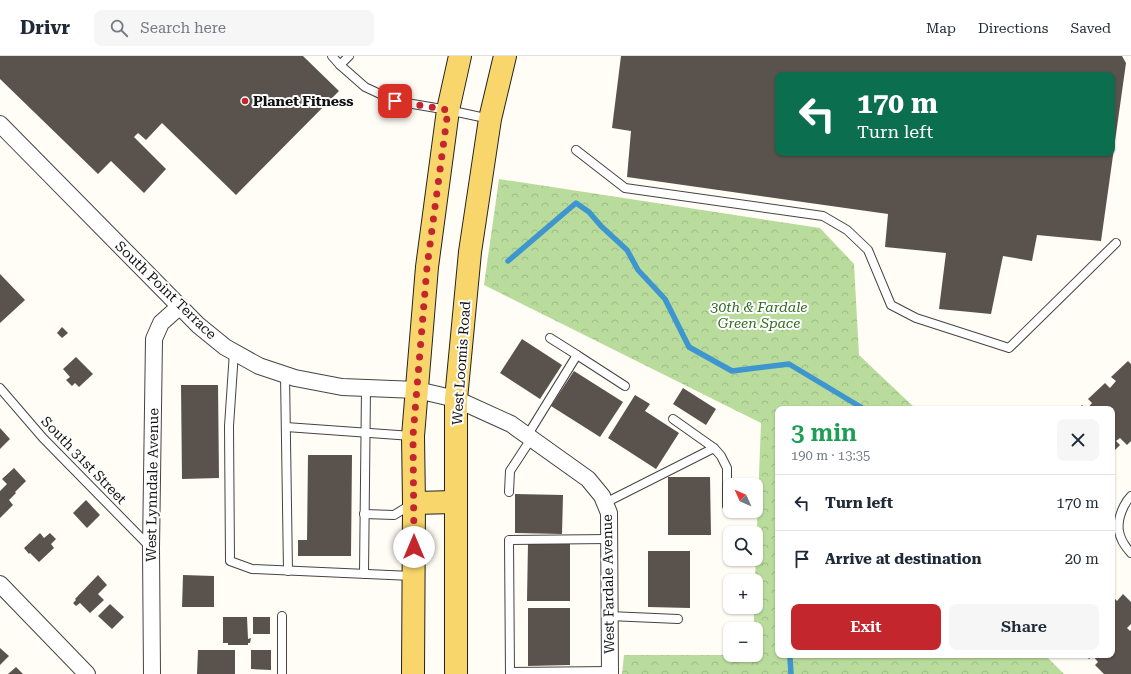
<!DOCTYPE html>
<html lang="en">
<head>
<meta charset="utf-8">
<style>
  :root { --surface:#fff; --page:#f6f6f7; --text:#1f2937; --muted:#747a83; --line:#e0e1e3; --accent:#c4262e }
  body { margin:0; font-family:"Roboto Serif",serif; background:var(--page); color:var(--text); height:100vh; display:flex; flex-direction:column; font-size:15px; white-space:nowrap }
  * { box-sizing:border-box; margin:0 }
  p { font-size:13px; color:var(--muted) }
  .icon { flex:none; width:22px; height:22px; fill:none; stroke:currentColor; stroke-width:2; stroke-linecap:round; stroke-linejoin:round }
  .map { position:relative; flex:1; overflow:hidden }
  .drawer { position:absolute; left:775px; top:350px; width:340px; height:252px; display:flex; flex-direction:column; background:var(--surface); border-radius:8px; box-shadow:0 1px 3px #0004 }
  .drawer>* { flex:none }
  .banner { position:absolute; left:775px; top:16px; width:340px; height:84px; border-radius:8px; box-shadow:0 1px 3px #0004; background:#0b6e4f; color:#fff; overflow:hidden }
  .needle { width:26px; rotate:315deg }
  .controls { position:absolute; left:723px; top:422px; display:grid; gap:8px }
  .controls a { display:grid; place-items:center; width:40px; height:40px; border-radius:8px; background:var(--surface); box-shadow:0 1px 3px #0004; font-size:20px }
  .pin { position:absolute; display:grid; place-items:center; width:34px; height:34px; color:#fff; margin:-17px; border-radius:8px; box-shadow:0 2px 6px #0006 }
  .me { position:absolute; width:44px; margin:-22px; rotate:0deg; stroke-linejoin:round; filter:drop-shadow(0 0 3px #0008) }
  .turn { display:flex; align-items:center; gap:14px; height:84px; padding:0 16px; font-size:18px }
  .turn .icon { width:52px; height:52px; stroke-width:2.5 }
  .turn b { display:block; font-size:28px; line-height:34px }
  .round { display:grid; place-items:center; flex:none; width:42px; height:42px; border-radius:8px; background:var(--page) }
  .summary { display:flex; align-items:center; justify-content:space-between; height:68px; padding:0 16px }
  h1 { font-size:24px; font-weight:600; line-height:30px; color:#1e9e55 }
  .primary-button { display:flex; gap:8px; margin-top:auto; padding:8px 16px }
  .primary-button a { flex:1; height:46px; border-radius:8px; background:var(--accent); color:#fff; font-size:16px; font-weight:600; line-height:46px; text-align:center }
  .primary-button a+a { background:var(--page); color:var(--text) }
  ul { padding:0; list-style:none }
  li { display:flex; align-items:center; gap:12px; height:56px; padding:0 16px; border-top:1px solid var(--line) }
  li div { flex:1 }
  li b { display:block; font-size:15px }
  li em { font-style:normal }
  header { display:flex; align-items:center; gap:24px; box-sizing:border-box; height:56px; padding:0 20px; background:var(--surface); border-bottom:1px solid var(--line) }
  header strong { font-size:19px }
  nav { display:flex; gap:22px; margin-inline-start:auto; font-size:14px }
  .search { width:280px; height:36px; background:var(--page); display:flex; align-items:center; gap:10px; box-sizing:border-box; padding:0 14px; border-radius:8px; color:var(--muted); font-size:15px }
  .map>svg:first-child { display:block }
  .forest { fill:url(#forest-crowns) }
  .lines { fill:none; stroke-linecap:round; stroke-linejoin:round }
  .stream { stroke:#3f96cf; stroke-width:5.5 }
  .building { fill:#5a524d; fill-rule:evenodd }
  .service-casing { stroke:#444; stroke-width:10 }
  .minor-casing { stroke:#444; stroke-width:18 }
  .primary-casing { stroke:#222; stroke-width:24 }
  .service { stroke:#fff; stroke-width:8 }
  .minor { stroke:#fff; stroke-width:16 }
  .primary { stroke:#f9d66b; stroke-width:22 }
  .route { stroke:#c4262e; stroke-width:7; stroke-dasharray:0 12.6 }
  .poi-dot { fill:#c4262e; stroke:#fff; stroke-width:1.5 }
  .labels { text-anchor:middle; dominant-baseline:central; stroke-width:4; stroke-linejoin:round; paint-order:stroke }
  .poi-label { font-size:14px; font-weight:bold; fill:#111; stroke:#fff; text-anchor:start }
  .street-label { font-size:14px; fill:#111; stroke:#fff }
  .park-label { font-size:14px; font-style:italic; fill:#2f6b1f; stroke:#fff }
</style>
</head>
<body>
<header>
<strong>Drivr</strong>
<div class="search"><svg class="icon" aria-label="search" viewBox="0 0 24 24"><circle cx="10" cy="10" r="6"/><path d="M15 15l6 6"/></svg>Search here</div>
<nav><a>Map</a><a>Directions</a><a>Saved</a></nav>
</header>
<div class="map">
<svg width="1131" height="618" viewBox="0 0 1131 618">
  <defs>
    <pattern id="forest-crowns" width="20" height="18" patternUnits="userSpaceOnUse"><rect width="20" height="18" fill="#b9dc9c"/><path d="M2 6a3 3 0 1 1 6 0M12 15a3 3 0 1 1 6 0" fill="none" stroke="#9ebc85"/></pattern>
  </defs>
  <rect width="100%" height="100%" fill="#fffdf5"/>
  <!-- forest -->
  <polygon class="forest" points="499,123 820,172 854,208 859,299 916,353 778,353 778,599 1045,599 1064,618 622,618 624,599 756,599 756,573 754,573 754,551 756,551 755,525 761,367 484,229"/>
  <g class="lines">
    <!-- stream -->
    <g class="stream">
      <polyline points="508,205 576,147 589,156 601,170 627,194 638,214 665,243 689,291 732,315 789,308 864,353"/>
      <polyline points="791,599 790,602 791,618"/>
    </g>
  </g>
  <!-- building -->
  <g class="building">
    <polygon points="0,0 303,0 339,35 236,139 162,67 146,84 138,77 134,81 166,113 144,137 111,105 98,118 0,23"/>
    <path d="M621,0H1122L1126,7L1101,185L1037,179L1032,205L1003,200L991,258L939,253L946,197L885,191L888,158L627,121L631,75L612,72ZM778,19H1112V97H778Z"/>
    <polygon points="0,218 25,244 0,267"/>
    <polygon points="62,271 68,277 62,282 57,277"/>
    <polygon points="522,283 562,309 540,343 500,317"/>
    <polygon points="76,301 93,318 79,331 75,327 72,330 66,324 70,321 63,313"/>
    <polygon points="1128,305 1131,308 1131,385 1127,389 1120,382 1116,385 1120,389 1112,397 1112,353 1087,353 1092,347 1088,343 1105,327 1110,332 1116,325 1111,321"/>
    <polygon points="574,315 623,346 600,381 551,350"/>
    <polygon points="181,329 218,329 219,422 182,423"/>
    <polygon points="683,332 716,353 706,369 673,348"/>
    <polygon points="635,339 650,348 645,355 679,377 656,413 608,382"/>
    <polygon points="1082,349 1086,353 1078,353"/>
    <polygon points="0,372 10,383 0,393"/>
    <polygon points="308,399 352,399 351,500 298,500 298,484 307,484"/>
    <polygon points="14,412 26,425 15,436 16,437 9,444 13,449 0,462 0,435 7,428 2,423"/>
    <polygon points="668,421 710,421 711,479 668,479"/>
    <polygon points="515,438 563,439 562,478 515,477"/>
    <polygon points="86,444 100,459 87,472 73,457"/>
    <polygon points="40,477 44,482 50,477 56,483 51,488 54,492 39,506 30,497 29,498 24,492"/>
    <polygon points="528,487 570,487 570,545 527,545"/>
    <polygon points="648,495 690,495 690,552 648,551"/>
    <polygon points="98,519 107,529 98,538 104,544 90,557 80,547 76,550 73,547 76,544 75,543"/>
    <polygon points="183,519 214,520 214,551 182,551"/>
    <polygon points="1123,538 1131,546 1131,568 1127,572 1130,575 1131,574 1131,618 1104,618 1095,609 1098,606 1093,600 1089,603 1085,599 1112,599 1112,542 1113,541 1117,545"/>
    <polygon points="110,548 124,561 112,573 98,560"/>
    <polygon points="528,552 570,552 570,609 528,610"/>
    <polygon points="223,561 247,561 248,583 251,582 250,587 248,587 248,589 228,589 228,587 223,587"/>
    <rect x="253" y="561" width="17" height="17"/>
    <polygon points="0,592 9,600 0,609"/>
    <polygon points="198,594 235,594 235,618 197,618"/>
    <polygon points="251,594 271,594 271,614 251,613"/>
    <polygon points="16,611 23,618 8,618"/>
  </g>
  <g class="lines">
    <defs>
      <g id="service">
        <polyline points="332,0 340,9 365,31 395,45 448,54 490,63"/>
        <polyline points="340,9 349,0"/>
        <polyline points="576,94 625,132 823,160 847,174 868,194 891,249 916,262 1009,292 1116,187"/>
        <polyline points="550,282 577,299"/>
        <polyline points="234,296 229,370 230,505 252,513 412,520"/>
        <polyline points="285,319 288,515"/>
        <polyline points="0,332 43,382 151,492"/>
        <polyline points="286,371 412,380"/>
        <polyline points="527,380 577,299 625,330"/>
        <polyline points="714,392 721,400 727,412 727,450"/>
        <polyline points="509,436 510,415 531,383"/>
        <path d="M1131,440C1128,443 1126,446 1124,450C1115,468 1117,482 1131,497"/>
        <polyline points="605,447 714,392 673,363"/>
        <polyline points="364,458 394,459 412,448"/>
        <polyline points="364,518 366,332"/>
        <polyline points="609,560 678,563"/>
        <polyline points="510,616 610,615"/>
        <polyline points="282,618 282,560"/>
        <polyline points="510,618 509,484 609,483"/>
      </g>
      <g id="minor">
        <polyline points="0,68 198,269 225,291 259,310 295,322 342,331 417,334 456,343 511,368 588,423 602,440 609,457 610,618"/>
        <polyline points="0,528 87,618"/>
        <polyline points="152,618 151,492 154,283 161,267 180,250"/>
      </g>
      <g id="primary">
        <polyline points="414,447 456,446"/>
        <polyline points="413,618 414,447 413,380 427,211 448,54 460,0"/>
        <polyline points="456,618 456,343 470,196 490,63 505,0"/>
      </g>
    </defs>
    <!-- service casing -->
    <use href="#service" class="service-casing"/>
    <!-- minor casing -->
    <use href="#minor" class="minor-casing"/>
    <!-- primary casing -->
    <use href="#primary" class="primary-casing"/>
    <!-- service -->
    <use href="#service" class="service"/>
    <!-- minor -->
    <use href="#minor" class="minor"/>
    <!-- primary -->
    <use href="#primary" class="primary"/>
  </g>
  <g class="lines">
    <!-- route -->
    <polyline class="route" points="395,45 448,54 427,211 413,380 414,491"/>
  </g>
  <!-- markers -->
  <circle class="poi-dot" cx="245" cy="45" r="4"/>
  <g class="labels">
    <!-- poi labels -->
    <g class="poi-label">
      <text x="253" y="45">Planet Fitness</text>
    </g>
    <!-- street labels -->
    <g class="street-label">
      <text transform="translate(166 234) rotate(44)">South Point Terrace</text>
      <text transform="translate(461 307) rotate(-86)">West Loomis Road</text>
      <text transform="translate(84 404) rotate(46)">South 31st Street</text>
      <text transform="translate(152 429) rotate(-89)">West Lynndale Avenue</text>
      <text transform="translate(608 528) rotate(-91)">West Fardale Avenue</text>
    </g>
    <!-- park labels -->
    <g class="park-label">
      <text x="759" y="251">30th &amp; Fardale<tspan x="759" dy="16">Green Space</tspan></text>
    </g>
  </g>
</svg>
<div class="controls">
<a><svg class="needle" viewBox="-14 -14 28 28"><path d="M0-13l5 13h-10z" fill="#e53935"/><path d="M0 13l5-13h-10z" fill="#747a83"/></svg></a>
<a><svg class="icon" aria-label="search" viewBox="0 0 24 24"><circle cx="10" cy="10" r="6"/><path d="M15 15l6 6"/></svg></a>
<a>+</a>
<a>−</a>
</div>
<div class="pin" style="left:395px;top:45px;background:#d93025"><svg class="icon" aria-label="arrive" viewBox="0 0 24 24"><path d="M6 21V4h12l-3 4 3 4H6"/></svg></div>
<svg class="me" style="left:414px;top:491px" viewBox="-20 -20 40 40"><circle r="19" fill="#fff"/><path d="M0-13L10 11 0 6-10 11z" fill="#c4262e"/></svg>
<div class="banner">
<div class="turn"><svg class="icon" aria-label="left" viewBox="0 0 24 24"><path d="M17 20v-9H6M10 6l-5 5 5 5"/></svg><div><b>170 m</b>Turn left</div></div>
</div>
<section class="drawer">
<div class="summary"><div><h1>3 min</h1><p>190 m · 13:35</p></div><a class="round"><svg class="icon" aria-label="close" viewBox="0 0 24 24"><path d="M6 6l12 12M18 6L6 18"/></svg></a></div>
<ul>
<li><svg class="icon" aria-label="left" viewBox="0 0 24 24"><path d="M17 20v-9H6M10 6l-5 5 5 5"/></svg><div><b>Turn left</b></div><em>170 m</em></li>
<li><svg class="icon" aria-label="arrive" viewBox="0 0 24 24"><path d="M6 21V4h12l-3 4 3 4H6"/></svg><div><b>Arrive at destination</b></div><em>20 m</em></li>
</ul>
<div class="primary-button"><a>Exit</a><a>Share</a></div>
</section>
</div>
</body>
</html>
